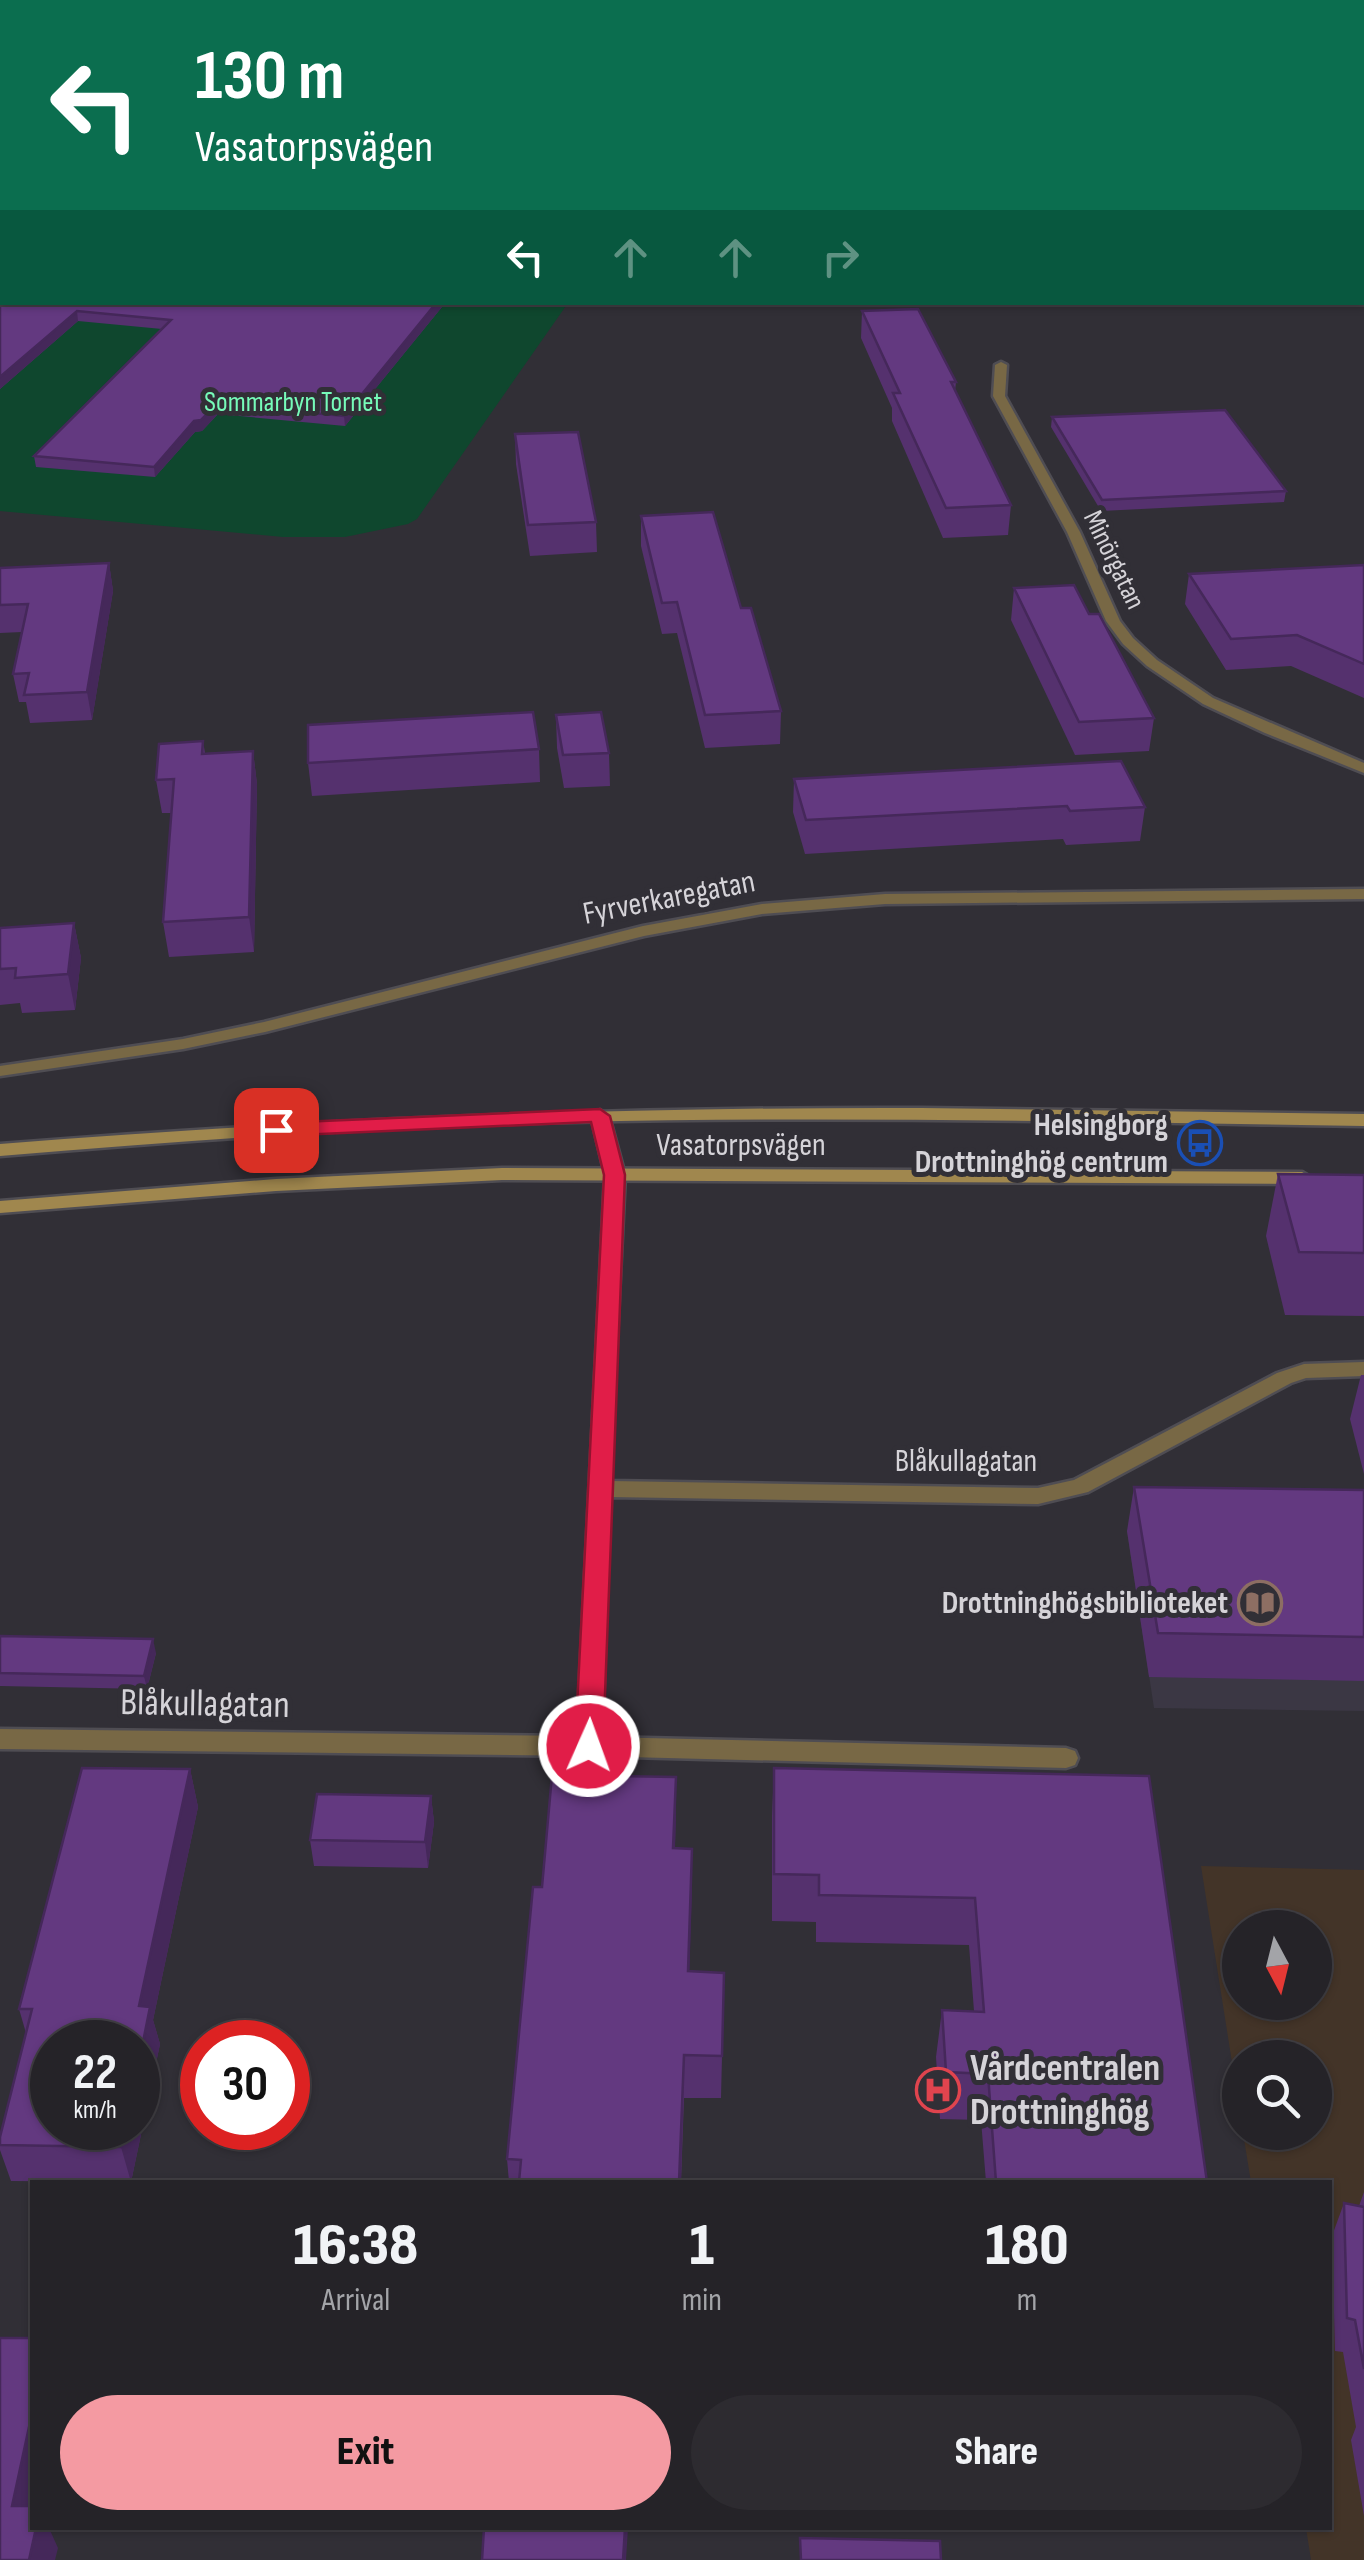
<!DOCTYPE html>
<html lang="en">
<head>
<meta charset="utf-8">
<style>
  :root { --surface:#252328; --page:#2d2b30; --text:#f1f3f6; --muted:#a3a4a8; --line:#424045; --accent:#f49aa2 }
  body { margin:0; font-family:"Sofia Sans Condensed",sans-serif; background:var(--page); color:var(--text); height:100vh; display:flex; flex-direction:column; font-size:38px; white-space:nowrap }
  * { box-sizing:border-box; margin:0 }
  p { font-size:32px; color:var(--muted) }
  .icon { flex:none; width:55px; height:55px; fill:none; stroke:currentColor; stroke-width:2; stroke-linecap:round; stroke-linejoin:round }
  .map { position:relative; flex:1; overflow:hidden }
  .details { position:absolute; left:30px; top:2180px; width:1302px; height:350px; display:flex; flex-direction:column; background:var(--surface); border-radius:0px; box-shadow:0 2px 8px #0004,0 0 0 2px var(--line) }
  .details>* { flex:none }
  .top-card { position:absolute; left:0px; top:0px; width:1365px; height:305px; box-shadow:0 2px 8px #0004,0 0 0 2px var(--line); background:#0b6e4f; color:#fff; overflow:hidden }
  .needle { width:65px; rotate:173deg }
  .tools { position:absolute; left:1222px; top:1910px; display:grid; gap:20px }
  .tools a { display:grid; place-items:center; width:110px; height:110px; border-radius:50%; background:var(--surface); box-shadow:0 2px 8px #0004,0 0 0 2px var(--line); font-size:50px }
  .speed { position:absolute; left:30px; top:2020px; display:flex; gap:20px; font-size:50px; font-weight:700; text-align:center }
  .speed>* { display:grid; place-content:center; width:130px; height:130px; border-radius:50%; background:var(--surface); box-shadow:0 2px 8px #0004,0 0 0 2px var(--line); line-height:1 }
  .speed small { font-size:25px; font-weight:400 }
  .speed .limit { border:15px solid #d22; background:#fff; color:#111 }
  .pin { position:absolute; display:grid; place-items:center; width:85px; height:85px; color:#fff; margin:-42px; border-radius:20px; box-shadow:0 5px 15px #0006 }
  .me { position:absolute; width:110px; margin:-55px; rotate:2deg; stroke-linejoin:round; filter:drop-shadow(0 0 8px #0008) }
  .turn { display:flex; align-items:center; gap:35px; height:210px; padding:0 30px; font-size:45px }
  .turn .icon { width:130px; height:130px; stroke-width:2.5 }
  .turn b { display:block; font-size:70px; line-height:85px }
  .lanes { display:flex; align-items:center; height:95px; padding:0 30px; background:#0003; justify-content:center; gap:50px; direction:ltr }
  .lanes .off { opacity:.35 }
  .eta { display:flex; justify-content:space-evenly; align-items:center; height:170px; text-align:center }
  .eta b { font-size:60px; font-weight:800; line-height:70px }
  .action { display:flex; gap:20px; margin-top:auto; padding:20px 30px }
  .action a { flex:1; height:115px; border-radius:60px; background:var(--accent); color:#111; font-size:40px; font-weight:800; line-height:115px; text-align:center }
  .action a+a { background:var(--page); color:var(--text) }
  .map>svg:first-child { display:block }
  .built { fill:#3b3744 }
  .education { fill:#433428; fill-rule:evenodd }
  .green { fill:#0f472e }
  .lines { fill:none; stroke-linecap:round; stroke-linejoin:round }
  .street-casing { stroke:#4f4d53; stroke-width:5 }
  .secondary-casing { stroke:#4f4d53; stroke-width:5 }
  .street { fill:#786845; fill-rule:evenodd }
  .secondary { fill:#a0874e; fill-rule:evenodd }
  .wall { fill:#55316e }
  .shaded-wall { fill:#45285a }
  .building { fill:#633980; stroke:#45285a; stroke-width:2.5 }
  .route { fill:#e11d48; stroke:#92132f; stroke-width:2.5 }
  .labels { text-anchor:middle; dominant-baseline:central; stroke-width:10; stroke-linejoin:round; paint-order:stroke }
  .far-park-label { font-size:28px; fill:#76fbb9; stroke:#312f36 }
  .far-street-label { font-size:28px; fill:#d5d3d8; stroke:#312f36 }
  .street-label { font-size:32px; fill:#d5d3d8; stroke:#312f36 }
  .poi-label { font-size:32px; font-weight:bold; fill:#d5d3d8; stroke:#312f36; text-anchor:end }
  .near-street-label { font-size:38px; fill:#d5d3d8; stroke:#312f36 }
  .near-poi-label { font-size:38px; font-weight:bold; fill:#d5d3d8; stroke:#312f36; text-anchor:start }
</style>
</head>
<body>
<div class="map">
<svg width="1364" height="2560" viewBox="0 0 1364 2560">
  <rect width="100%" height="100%" fill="#312f36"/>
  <!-- built -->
  <polygon class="built" points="1127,1531 1364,1535 1364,1711 1154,1708"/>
  <!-- education -->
  <path class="education" d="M1201,1866L1364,1870V2560H1311L1306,2528H1330V2182H1251L1243,2133L1315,2132V2058H1240V2113ZM1240,1928H1315V2002H1240Z"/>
  <!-- green -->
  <polygon class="green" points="0,243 2,302 568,303 417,519 408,524 345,537 283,537 0,511"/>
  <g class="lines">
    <defs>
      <g id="street">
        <polygon points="1001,362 1007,365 1005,396 1080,532 1120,621 1133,638 1157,660 1213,698 1364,763 1364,773 1265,733 1203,704 1147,666 1123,644 1106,621 1067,532 993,396 995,365"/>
        <polygon points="1364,889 1364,899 885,904 762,914 644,936 265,1032 183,1049 0,1076 0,1066 183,1039 264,1022 643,926 762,904 885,894"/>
        <polygon points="600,1110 609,1116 625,1175 610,1481 1038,1488 1074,1480 1277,1373 1304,1364 1364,1362 1364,1376 1306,1378 1291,1383 1088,1492 1038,1504 610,1497 602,1737 1066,1748 1075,1751 1078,1758 1075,1765 1066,1768 589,1756 0,1749 0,1729 577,1736 605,1175 591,1116"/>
      </g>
      <g id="secondary">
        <path d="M921,1108L1364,1114V1126C1100,1122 836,1116 572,1122C381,1126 190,1140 0,1156V1144C307,1119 613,1107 921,1108Z"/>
        <polygon points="502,1168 1302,1172 1312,1178 1302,1184 502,1180 276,1191 0,1213 0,1201 276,1179"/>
      </g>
    </defs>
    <!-- street casing -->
    <use href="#street" class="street-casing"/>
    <!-- secondary casing -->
    <use href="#secondary" class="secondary-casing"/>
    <!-- street -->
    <use href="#street" class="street"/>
    <!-- secondary -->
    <use href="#secondary" class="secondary"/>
  </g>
  <!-- wall -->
  <g class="wall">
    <polygon points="0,0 2,2 2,116 0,116"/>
    <polygon points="0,240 2,302 446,302 345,426 218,414 202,431 195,432 155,477 36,467 34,456 162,329 78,321 0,389"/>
    <polygon points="862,311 956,382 955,391 1011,505 1008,535 943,538 892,421 892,408 861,338"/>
    <polygon points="1052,417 1286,491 1284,502 1101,511 1051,427"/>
    <polygon points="515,434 596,522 597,552 530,556 516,464"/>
    <polygon points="641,516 741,608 781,711 780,744 705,748 677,633 662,634 641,546"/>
    <polygon points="109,563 113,591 92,720 30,723 26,702 19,702 13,674 22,632 0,633 0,568"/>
    <polygon points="1364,565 1364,698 1291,666 1226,670 1185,604 1189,574"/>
    <polygon points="1014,588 1089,614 1154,718 1149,751 1075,755 1011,620"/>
    <polygon points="556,715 609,753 610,786 564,788 557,748"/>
    <polygon points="203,741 205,753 253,751 257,784 254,952 169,957 163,922 171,813 162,813 156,780"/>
    <polygon points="539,749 540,782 312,796 308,763"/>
    <polygon points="794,779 1145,807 1140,841 1066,845 1063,839 805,854 793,812"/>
    <polygon points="74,923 81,958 75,1010 22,1013 20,1003 0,1005 0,928"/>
    <polygon points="1278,1174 1364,1175 1364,1316 1285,1315 1266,1236"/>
    <polygon points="1361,1375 1364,1375 1364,1474 1350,1419"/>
    <polygon points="1134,1487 1364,1490 1364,1681 1149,1677 1127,1531"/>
    <polygon points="0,1636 156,1653 147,1689 0,1686"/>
    <polygon points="774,1768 1149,1776 1207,2182 986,2182 981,2120 940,2119 936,2057 942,2010 974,2011 969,1945 816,1942 816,1922 772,1921 772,1816"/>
    <polygon points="190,1769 198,1807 153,2020 160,2044 131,2182 11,2181 0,2150 0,2137 26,2033 19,2009"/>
    <polygon points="676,1777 675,1849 692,1849 689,1971 724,1973 721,2098 684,2098 681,2182 509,2182 507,2159 542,1887"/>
    <polygon points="431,1796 434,1822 428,1868 314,1866 310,1840"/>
    <polygon points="1364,2192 1364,2516 1351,2440 1356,2427 1343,2352 1335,2351 1332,2236 1344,2203 1359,2206"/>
  </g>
  <!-- shaded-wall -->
  <g class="shaded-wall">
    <polygon points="437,302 446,302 345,426 344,416"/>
    <polygon points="77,311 78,321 0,389 0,377"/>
    <polygon points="217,404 218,414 202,431 195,432 155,477 154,467 194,421"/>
    <polygon points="109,563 113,591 92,720 87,692"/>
    <polygon points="253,751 257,784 254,952 249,917"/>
    <polygon points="74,923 81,958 75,1010 68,974"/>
    <polygon points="153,1639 156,1653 147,1689 144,1676"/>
    <polygon points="190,1769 198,1807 153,2020 160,2044 131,2182 121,2147 125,2128 138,2128 139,2006"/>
    <polygon points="676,1777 676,1821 673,1892 673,1848"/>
    <polygon points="431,1796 434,1822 428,1868 425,1842"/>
    <polygon points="692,1849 692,1892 688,2014 688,1971"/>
    <polygon points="684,2055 681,2182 679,2182"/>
    <polygon points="32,2413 32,2528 12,2506"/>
    <polygon points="36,2528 49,2528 58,2548 55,2560 29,2560"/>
    <polygon points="625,2528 628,2528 626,2560 623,2560"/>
  </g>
  <!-- building -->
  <g class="building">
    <polygon points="0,0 171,0 171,2 2,2 2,87 0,87"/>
    <polygon points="387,0 1364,0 1364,43 1362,43 1362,2 382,2"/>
    <polygon points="2,238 2,302 437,302 344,416 217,404 201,420 194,421 154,467 34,456 171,320 77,311 0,377 0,240"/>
    <polygon points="918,309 956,382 951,382 1011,505 946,508 893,393 900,393 862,311"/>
    <polygon points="1225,410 1286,491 1102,500 1052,417"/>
    <polygon points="578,432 596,522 528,525 515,434"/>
    <polygon points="713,512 741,608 751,608 781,711 705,715 677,602 662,603 641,516"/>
    <polygon points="109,563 87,692 24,695 29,673 13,674 28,604 0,605 0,568"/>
    <polygon points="1364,565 1364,664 1297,635 1231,639 1189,574"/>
    <polygon points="1074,585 1089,614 1099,614 1154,718 1079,722 1014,588"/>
    <polygon points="533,712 539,749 308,763 308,725"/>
    <polygon points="601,712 609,753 563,755 556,715"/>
    <polygon points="203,741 202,754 253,751 249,917 163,922 174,779 156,780 159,744"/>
    <polygon points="1121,761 1145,807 1070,811 1067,806 806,820 794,779"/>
    <polygon points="74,923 68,974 15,978 16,968 0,969 0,928"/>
    <polygon points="1278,1174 1364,1175 1364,1253 1299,1252"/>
    <polygon points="1134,1487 1364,1490 1364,1637 1158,1633"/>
    <polygon points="0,1636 153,1639 144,1676 0,1673"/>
    <polygon points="82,1768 190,1769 139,2006 150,2007 138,2067 138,2042 52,2042 52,2128 125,2128 121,2147 0,2145 0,2137 32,2009 19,2009"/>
    <polygon points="774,1768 1149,1776 1207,2182 996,2182 988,2074 946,2072 942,2010 984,2012 975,1898 819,1895 819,1875 774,1874"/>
    <polygon points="552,1775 676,1777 673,1848 692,1849 688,1971 724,1973 722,2056 684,2055 679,2182 519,2182 521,2160 507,2159 533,1887 542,1887"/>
    <polygon points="317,1794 431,1796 425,1842 310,1840"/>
    <polygon points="1344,2203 1364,2207 1364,2369 1355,2320 1347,2318"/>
    <polygon points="0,2338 32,2338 32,2413 12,2506 32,2506 32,2528 36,2528 29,2560 0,2560"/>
    <polygon points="484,2528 625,2528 623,2560 482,2560"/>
    <polygon points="800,2538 940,2541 941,2560 801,2560"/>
  </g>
  <!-- route -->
  <polygon class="route" points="600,1109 610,1116 625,1175 603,1746 599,1754 589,1757 579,1754 575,1746 604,1175 591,1122 276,1136 266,1130 276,1123"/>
  <!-- icons -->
  <defs>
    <symbol id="bus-ring" viewBox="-11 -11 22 22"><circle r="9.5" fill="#312f36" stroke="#1a4fb4" stroke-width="1.5"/><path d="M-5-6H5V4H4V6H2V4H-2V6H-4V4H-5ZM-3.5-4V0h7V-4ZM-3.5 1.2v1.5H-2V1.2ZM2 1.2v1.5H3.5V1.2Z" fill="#1a4fb4"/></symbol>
    <symbol id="library-ring" viewBox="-11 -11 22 22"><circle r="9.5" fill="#312f36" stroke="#8d6e63" stroke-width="1.5"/><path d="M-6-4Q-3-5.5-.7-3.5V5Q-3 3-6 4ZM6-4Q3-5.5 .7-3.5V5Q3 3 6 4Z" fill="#8d6e63"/></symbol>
    <symbol id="hospital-ring" viewBox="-11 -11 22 22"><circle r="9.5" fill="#312f36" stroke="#e0444e" stroke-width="1.5"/><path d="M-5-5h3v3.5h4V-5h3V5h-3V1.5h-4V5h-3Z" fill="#e0444e"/></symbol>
  </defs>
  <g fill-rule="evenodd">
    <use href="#bus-ring" x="1175" y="1118" width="50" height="50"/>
    <use href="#library-ring" x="1235" y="1578" width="50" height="50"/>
    <use href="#hospital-ring" x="913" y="2065" width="50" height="50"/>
  </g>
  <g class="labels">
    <!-- far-park labels -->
    <g class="far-park-label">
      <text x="293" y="402">Sommarbyn Tornet</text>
    </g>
    <!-- far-street labels -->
    <g class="far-street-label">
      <text transform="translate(1114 560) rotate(64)">Minörgatan</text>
    </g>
    <!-- street labels -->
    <g class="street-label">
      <text transform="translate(669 898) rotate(-11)">Fyrverkaregatan</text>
      <text x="741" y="1145">Vasatorpsvägen</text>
      <text x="966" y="1461">Blåkullagatan</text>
    </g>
    <!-- poi labels -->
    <g class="poi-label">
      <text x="1168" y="1125">Helsingborg<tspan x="1168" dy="37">Drottninghög centrum</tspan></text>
      <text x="1228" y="1603">Drottninghögsbiblioteket</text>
    </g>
    <!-- near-street labels -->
    <g class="near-street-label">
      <text transform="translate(205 1704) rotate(1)">Blåkullagatan</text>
    </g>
    <!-- near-poi labels -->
    <g class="near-poi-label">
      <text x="970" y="2068">Vårdcentralen<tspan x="970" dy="44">Drottninghög</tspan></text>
    </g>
  </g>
</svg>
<div class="tools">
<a><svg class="needle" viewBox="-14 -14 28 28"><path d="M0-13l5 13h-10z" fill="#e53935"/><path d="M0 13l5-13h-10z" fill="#a3a4a8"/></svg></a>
<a><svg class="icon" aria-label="search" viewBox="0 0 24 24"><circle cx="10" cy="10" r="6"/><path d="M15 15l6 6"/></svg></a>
</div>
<div class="speed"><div>22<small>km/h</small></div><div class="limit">30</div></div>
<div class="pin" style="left:276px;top:1130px;background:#d93025"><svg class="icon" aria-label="arrive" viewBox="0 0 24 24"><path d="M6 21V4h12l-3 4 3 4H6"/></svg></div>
<svg class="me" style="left:589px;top:1746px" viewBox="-20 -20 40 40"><circle r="17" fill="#e11d48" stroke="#fff" stroke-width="3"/><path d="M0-11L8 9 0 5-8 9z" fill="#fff"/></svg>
<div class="top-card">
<div class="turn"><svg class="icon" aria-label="left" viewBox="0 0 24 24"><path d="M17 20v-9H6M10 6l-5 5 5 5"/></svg><div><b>130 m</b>Vasatorpsvägen</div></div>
<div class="lanes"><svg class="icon" aria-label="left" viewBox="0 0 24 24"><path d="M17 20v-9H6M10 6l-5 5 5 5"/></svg><svg class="icon off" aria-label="ahead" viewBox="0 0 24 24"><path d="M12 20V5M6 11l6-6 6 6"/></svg><svg class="icon off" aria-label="ahead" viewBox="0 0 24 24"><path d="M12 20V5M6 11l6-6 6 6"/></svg><svg class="icon off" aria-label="right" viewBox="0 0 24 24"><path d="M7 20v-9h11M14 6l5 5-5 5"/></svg></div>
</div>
<section class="details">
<div class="eta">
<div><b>16:38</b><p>Arrival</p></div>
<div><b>1</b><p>min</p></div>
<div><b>180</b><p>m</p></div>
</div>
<div class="action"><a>Exit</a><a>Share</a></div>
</section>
</div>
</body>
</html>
